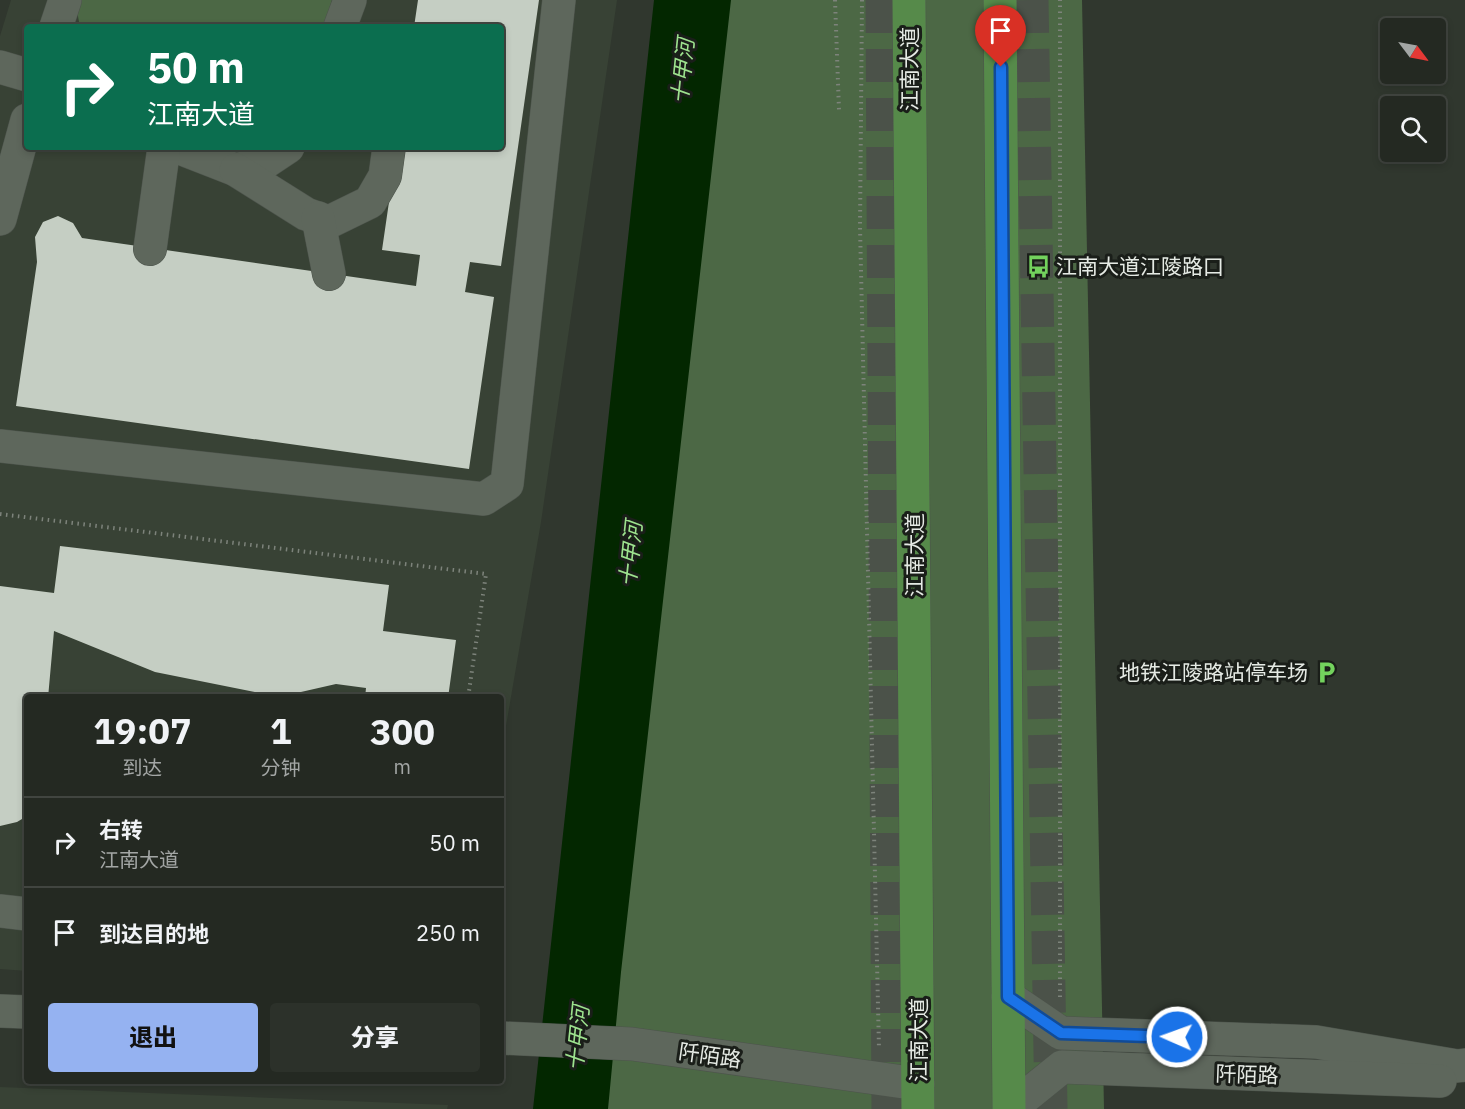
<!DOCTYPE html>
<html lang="zh">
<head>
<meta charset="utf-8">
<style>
  :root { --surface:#242922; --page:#2c312a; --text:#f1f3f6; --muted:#a3a6a5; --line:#414540; --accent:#95b2f1 }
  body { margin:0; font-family:"IBM Plex Sans","Noto Sans SC",sans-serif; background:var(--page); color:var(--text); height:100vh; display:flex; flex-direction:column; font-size:22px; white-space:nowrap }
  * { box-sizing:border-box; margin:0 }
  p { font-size:20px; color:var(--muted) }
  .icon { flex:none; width:33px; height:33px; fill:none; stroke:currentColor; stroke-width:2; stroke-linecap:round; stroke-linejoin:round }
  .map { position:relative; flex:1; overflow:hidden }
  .panel { position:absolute; left:24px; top:694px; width:480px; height:390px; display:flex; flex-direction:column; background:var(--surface); border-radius:6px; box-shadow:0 3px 9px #0003,0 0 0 2px var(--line) }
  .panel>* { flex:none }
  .hud { position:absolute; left:24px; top:24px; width:480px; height:126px; border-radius:6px; box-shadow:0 3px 9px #0003,0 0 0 2px var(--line); background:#0b6e4f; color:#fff; overflow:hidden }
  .needle { width:39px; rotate:122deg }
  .controls { position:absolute; left:1380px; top:18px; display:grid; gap:12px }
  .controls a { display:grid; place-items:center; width:66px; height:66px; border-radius:6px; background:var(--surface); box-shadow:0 3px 9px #0003,0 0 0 2px var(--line); font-size:30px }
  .pin { position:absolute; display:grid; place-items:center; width:51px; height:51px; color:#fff; margin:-62px -26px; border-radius:50% 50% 50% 0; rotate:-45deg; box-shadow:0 0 6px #0007 }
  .pin .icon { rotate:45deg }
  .me { position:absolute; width:66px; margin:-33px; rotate:272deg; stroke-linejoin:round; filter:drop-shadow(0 0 4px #0008) }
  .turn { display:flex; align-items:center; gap:21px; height:126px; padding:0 24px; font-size:27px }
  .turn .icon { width:78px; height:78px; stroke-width:2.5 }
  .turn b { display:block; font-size:42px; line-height:51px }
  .eta { display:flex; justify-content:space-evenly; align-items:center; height:102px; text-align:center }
  .eta b { font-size:36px; font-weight:800; line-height:42px }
  .cta { display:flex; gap:12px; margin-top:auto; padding:12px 24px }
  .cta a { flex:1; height:69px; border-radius:6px; background:var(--accent); color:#111; font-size:24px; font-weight:800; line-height:69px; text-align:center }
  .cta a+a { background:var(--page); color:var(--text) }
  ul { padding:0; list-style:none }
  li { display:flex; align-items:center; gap:18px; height:90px; padding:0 24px; border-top:2px solid var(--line) }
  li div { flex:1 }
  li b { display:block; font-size:22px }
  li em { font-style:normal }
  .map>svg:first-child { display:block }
  .built { fill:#384235; fill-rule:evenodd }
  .green { fill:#4c6845 }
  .water { fill:#032700 }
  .building { fill:#c5cec3 }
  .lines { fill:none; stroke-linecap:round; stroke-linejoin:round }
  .highway-tunnel { stroke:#4b5249; stroke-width:33; stroke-dasharray:33 16; stroke-linecap:butt }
  .minor-casing { stroke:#4d544c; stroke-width:34 }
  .major-casing { stroke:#4d544c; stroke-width:34 }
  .path { stroke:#7d837b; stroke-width:4; stroke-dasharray:1.5 4.5; stroke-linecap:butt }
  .minor { stroke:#5e675c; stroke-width:33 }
  .major { stroke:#568a4a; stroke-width:33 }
  .route-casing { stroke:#114b97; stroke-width:15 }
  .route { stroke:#1a73e8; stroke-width:10 }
  .labels { text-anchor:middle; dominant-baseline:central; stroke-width:6; stroke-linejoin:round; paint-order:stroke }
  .street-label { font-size:21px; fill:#e5eae4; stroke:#1a1e19 }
  .poi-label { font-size:21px; fill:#e5eae4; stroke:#1a1e19; text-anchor:start }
  .water-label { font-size:22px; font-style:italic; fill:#9de28e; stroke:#1a1e19 }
</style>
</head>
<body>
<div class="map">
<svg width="1465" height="1109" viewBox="0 0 1465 1109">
  <rect width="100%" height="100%" fill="#30372e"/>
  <!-- built -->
  <g class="built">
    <path d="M11,0H617L541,522L501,755V698H27V971L0,969V36ZM27,27H501V147H27Z"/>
    <polygon points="0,1087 448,1105 447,1109 0,1109"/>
  </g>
  <!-- green -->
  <g class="green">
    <polygon points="81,0 332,0 324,27 80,27 77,11"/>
    <polygon points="721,0 1082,0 1104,1109 589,1109"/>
  </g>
  <!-- water -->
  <polygon class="water" points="654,0 731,0 621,972 608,1109 533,1109"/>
  <!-- building -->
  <g class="building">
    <polygon points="418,0 539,0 501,266 470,262 465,292 494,297 469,469 16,406 37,262 35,237 43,222 58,216 73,223 82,238 416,286 420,255 382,250 397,147 501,147 501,27 414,27"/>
    <polygon points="60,546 389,585 383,631 456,640 448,698 365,698 366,688 336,684 279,697 155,672 54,631 48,698 27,698 27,816 17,822 0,826 0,586 54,593"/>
  </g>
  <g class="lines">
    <!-- highway-tunnel -->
    <g class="highway-tunnel">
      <polyline points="882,0 888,1109"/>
      <polyline points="1032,0 1051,1109"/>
    </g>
    <defs>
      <g id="minor">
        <polyline points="56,27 65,0"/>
        <polyline points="340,27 350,0"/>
        <polyline points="0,67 27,75"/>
        <polyline points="177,147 236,170 267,161 288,147"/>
        <polyline points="236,170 306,214 329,222 370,202 385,176 389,147"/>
        <polyline points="318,218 329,274"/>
        <polyline points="0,219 27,120"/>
        <polyline points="150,249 164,147"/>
        <polyline points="0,446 484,499 507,484 559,0"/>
        <polyline points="0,911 27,914"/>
        <polyline points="1008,997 1061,1033 1316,1042 1457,1066 1465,1065"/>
        <polyline points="0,1011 27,1012"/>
        <polyline points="501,1038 632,1044 918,1084"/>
        <polyline points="1010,1109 1062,1067 1440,1081"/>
      </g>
      <g id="major">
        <polyline points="909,0 918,1109"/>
        <polyline points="1000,0 1009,1109"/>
      </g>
    </defs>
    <!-- minor casing -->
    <use href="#minor" class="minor-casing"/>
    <!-- major casing -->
    <use href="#major" class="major-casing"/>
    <!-- path -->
    <g class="path">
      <polyline points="835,0 839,110"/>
      <polyline points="862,0 860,227 879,1049"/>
      <polyline points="0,514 486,574 468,698"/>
      <polyline points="1060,997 1060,0"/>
    </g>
    <!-- minor -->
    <use href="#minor" class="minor"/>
    <!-- major -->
    <use href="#major" class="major"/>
  </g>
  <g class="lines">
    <defs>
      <polyline id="route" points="1001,67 1008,997 1061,1033 1177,1037"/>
    </defs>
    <!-- route casing -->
    <use href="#route" class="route-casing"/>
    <!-- route -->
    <use href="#route" class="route"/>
  </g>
  <!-- icons -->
  <defs>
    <symbol id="bus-bare" viewBox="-9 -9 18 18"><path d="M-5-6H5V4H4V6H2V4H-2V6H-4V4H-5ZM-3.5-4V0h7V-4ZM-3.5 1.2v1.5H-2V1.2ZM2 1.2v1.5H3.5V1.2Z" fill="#73d25d" stroke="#1a1e19" stroke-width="2.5" paint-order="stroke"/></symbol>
    <symbol id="parking-bare" viewBox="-9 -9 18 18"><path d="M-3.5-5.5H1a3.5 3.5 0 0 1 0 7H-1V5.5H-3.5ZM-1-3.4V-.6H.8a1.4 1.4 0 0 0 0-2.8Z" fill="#73d25d" stroke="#1a1e19" stroke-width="2.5" paint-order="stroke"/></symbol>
  </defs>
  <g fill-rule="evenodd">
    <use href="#bus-bare" x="1022" y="250" width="33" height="33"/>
    <use href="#parking-bare" x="1310" y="656" width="33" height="33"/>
  </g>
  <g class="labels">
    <!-- street labels -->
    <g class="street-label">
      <text transform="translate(909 69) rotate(-90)">江南大道</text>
      <text transform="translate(914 555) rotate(-90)">江南大道</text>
      <text transform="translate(918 1040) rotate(-90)">江南大道</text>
      <text transform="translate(710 1055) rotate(8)">阡陌路</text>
      <text transform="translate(1247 1074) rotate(2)">阡陌路</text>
    </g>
    <!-- poi labels -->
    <g class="poi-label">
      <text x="1056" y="266">江南大道江陵路口</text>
      <text x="1308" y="672" text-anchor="end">地铁江陵路站停车场</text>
    </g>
    <!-- water labels -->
    <g class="water-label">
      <text transform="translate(682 71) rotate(-84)">十甲河</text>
      <text transform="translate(630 554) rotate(-84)">十甲河</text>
      <text transform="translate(577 1038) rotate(-84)">十甲河</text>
    </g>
  </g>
</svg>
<div class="controls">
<a><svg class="needle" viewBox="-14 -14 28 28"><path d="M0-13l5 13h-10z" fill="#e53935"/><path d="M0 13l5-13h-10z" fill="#a3a6a5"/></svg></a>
<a><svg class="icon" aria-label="search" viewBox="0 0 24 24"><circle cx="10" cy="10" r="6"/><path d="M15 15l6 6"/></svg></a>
</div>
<div class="pin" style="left:1001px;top:67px;background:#d93025"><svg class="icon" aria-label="arrive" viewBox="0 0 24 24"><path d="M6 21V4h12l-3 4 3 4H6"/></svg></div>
<svg class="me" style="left:1177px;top:1037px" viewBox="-20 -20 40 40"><circle r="17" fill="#1a73e8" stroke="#fff" stroke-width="3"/><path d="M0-11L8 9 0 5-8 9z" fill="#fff"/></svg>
<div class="hud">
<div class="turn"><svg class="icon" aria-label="right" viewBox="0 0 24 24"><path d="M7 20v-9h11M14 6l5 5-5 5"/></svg><div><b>50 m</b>江南大道</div></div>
</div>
<section class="panel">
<div class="eta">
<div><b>19:07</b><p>到达</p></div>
<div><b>1</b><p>分钟</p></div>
<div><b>300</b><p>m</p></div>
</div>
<ul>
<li><svg class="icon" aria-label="right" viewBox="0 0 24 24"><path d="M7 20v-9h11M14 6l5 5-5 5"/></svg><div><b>右转</b><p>江南大道</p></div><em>50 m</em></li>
<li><svg class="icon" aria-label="arrive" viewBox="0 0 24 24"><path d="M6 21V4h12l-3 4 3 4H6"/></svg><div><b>到达目的地</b></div><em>250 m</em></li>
</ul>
<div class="cta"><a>退出</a><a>分享</a></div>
</section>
</div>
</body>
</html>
